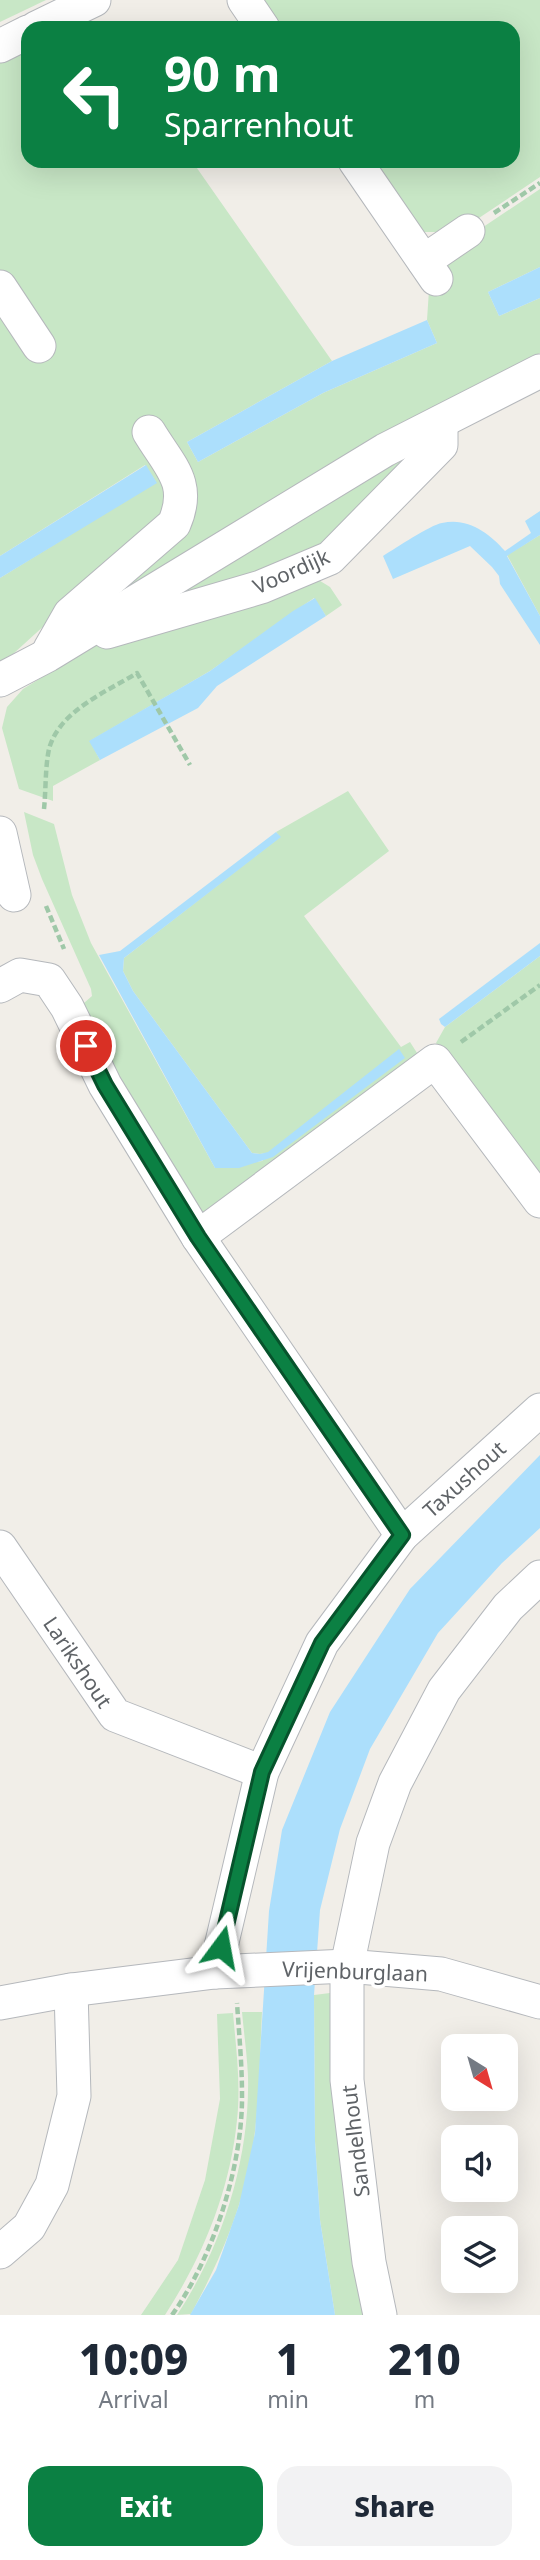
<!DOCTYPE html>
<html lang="en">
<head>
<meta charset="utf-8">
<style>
  :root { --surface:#fff; --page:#f2f2f3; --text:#1f2937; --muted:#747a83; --accent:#0b8043 }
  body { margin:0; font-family:"Noto Sans",sans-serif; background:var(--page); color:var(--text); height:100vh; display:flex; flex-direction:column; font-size:26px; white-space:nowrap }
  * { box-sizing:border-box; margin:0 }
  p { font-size:23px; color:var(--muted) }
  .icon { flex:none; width:38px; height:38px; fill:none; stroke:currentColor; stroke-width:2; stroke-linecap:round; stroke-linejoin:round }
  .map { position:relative; height:2315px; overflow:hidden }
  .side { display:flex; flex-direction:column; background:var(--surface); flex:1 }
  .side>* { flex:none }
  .banner { position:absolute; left:21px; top:21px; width:499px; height:147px; border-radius:21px; box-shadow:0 7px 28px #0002; background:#0b8043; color:#fff; overflow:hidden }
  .needle { width:46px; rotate:143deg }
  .controls { position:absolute; left:441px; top:2034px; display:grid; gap:14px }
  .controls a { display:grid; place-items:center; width:77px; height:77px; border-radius:14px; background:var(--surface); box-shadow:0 7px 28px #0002; font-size:35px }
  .pin { position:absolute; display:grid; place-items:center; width:60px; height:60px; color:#fff; margin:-30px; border:4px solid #fff; border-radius:50%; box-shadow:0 2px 7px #0007 }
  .me { position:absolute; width:77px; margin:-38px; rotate:13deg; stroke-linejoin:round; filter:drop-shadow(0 0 5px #0008) }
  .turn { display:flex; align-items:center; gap:24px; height:147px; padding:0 28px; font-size:32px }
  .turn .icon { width:91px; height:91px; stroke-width:2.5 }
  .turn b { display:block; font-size:49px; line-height:60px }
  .eta { display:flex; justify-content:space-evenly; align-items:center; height:119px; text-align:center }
  .eta b { font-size:42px; font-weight:800; line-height:49px }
  .button { display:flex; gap:14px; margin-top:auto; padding:14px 28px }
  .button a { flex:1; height:80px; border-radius:21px; background:var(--accent); color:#fff; font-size:28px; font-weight:800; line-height:80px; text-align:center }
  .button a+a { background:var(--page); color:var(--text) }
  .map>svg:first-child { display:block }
  .green { fill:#c8e7c6 }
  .water { fill:#acdffc }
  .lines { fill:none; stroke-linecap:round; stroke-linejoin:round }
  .minor-casing { stroke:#b5b8bc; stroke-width:35 }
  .path { stroke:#9fc8a8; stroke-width:4.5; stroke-dasharray:7 3.5; stroke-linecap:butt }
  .minor { stroke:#fff; stroke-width:33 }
  .route-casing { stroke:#07532c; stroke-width:18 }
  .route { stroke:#0b8043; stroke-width:12 }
  .labels { text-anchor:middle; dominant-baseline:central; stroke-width:7; stroke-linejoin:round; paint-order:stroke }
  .street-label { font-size:21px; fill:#5f6367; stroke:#fff }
</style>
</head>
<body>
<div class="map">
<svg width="540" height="2315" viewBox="0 0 540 2315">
  <rect width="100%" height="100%" fill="#f1eee8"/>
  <!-- green -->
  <g class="green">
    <polygon points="0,0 46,0 0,22"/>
    <polygon points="263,0 540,0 540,177 467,226 459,217 436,232 422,232 373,161 513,161 513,28 283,28"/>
    <polygon points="28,50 28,161 192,161 332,361 187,442 198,462 323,393 437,343 427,320 429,290 445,271 452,248 540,189 540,267 488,292 499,316 540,298 540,353 378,436 326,466 83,616 183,525 166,479 167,514 13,654 0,661 0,578 156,482 145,465 0,556 0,62"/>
    <polygon points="430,442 326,545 136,618"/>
    <polygon points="540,535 540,616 507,555"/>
    <polygon points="317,579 330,587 342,605 326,616 314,598 210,671 90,741 100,760 53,786 53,801 19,789 2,728 7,707 23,689 98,643"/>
    <polygon points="348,791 389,851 304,916 401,1047 410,1042 419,1056 210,1215 199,1212 77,1009 92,996 91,989 42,879 33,855 24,812 54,824 72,895 91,943 215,1168 262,1161 399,1050 268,1153 260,1154 252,1153 133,991 123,971 124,958 280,837 276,832"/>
    <polygon points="540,956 540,1182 436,1043 445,1027"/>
    <polygon points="338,1992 372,2315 335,2315 320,2220 315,2141 314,1995"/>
    <path d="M242,2012H262C260,2051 260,2091 255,2131C248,2196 222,2257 191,2314L177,2315C222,2247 250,2159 248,2076C247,2055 244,2034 242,2012Z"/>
    <path d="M233,2013C236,2048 241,2084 237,2120C230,2191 203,2256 165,2315H141L178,2260L205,2180L220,2099L217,2014Z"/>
  </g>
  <!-- water -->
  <g class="water">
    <polygon points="540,267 540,298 499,316 488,292"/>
    <polygon points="427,320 437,343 323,393 198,462 187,442 332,361"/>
    <polygon points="146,465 157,483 0,578 0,556"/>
    <path d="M540,511V535L507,556L540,616V645L500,584L499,576L492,567L470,546L393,579L383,556C396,548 430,525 442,523C468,517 489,533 505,551L531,533L525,521Z"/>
    <polygon points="315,598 326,616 217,686 198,708 100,760 89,741 210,671 293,611"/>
    <polygon points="276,832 281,837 124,958 123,971 133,991 252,1153 260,1154 268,1152 399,1049 405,1058 273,1157 239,1168 215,1168 99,955 120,951"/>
    <polygon points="540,943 540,956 445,1027 441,1024 439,1019"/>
    <polygon points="540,1455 540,1528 502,1563 438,1633 370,1749 340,1829 320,1910 314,1995 315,2141 320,2220 335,2315 190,2315 216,2270 239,2205 255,2133 269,1911 282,1830 330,1712 410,1589"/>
  </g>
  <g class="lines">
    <defs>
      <g id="minor">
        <polyline points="244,0 263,28"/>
        <polyline points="36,28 94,0"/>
        <polyline points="0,46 28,32"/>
        <polyline points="355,161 436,279"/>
        <polyline points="424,261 468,231"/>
        <polyline points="0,287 39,346"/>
        <polyline points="107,632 261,587 330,558 441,445 441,422"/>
        <path d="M50,649L70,614L174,524C192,483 170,467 149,432"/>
        <polyline points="0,680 48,655 385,450 540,371"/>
        <polyline points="0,833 14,895"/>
        <polyline points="0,986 20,975 49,980 67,1007 105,1085 198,1237 402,1535"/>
        <polyline points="198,1237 435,1061 540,1201"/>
        <polyline points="0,1547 115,1715 262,1772"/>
        <polyline points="215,1972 262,1772 322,1643 402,1535 540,1410"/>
        <polyline points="0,2003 71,1990 215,1972 347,1966 441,1974 540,2002"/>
        <polyline points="0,2252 29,2227 52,2185 74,2096 71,1990"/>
        <polyline points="380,2315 369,2262 347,2080 347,1966 373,1843 395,1783 444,1690 508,1607 540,1577"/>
      </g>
    </defs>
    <!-- minor casing -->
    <use href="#minor" class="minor-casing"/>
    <!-- path -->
    <g class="path">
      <polyline points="494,213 540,183"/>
      <path d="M44,809C46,790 45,768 49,749C59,711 106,692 137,673L190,765"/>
      <polyline points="46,906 64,949"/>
      <polyline points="461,1042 540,985"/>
      <path d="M172,2315C213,2258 243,2165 242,2094C242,2064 239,2033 237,2003"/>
    </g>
    <!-- minor -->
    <use href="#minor" class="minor"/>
  </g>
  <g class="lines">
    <defs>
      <polyline id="route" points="86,1046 105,1085 198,1237 402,1535 322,1643 262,1772 221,1947"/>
    </defs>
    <!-- route casing -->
    <use href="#route" class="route-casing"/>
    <!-- route -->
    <use href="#route" class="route"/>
  </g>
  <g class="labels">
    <!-- street labels -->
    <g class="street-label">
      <text transform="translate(291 571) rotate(-24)">Voordijk</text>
      <text transform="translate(464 1479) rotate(-42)">Taxushout</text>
      <text transform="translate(78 1662) rotate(56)">Larikshout</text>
      <text transform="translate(355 1971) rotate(2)">Vrijenburglaan</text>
      <text transform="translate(355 2141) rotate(-97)">Sandelhout</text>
    </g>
  </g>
</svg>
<div class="controls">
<a><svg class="needle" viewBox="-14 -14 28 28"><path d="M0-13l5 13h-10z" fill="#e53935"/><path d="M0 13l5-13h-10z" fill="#747a83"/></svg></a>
<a><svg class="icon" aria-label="sound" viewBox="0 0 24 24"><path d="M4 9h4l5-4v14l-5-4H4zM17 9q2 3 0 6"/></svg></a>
<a><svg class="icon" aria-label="layers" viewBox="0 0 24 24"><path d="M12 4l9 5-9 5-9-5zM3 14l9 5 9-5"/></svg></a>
</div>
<div class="pin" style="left:86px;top:1046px;background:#d93025"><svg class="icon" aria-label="arrive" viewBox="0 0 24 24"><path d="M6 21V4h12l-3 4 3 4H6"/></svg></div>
<svg class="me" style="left:221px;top:1947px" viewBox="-20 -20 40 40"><path d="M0-17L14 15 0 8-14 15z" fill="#0b8043" stroke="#fff" stroke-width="4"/></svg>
<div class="banner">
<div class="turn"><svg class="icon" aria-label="left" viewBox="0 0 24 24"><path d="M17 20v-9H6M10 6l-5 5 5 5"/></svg><div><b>90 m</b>Sparrenhout</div></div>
</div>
</div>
<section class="side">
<div class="eta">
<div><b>10:09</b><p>Arrival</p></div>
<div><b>1</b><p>min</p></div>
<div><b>210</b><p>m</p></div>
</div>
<div class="button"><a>Exit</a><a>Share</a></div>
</section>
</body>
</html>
